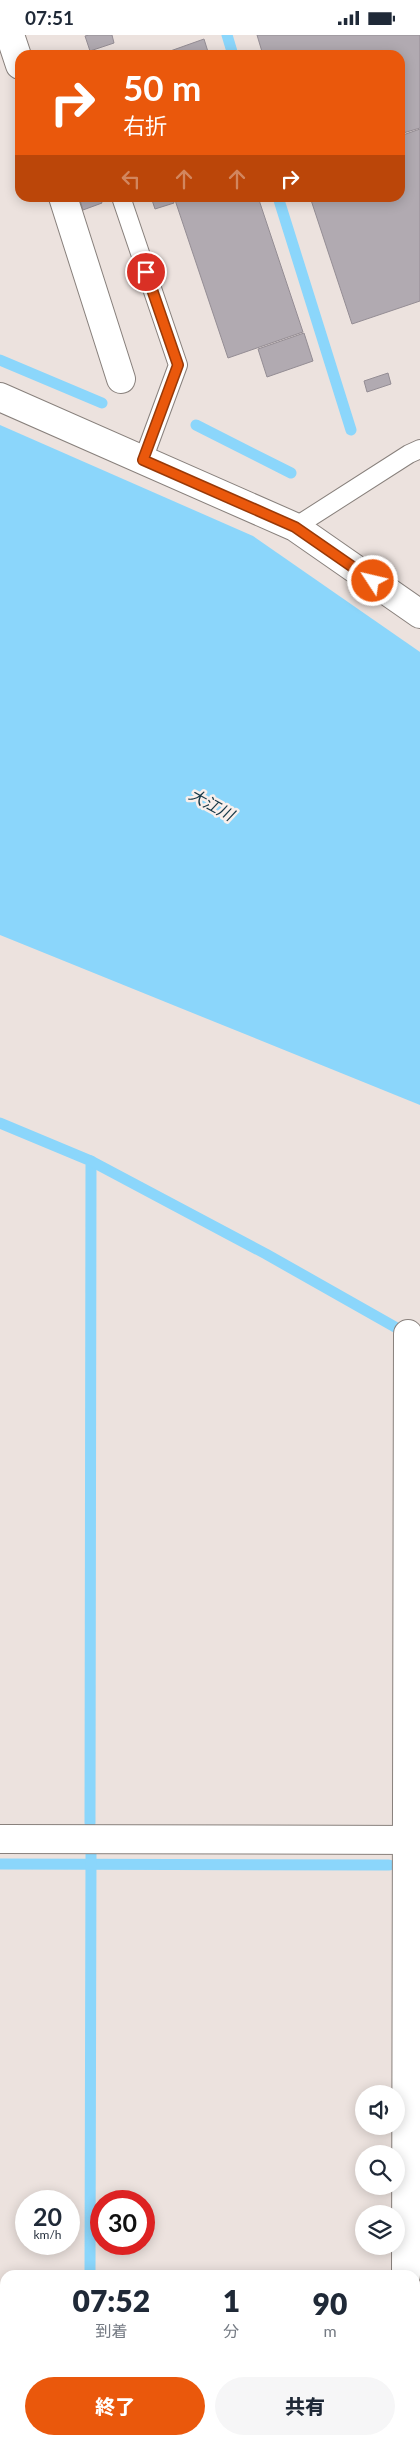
<!DOCTYPE html>
<html lang="ja">
<head>
<meta charset="utf-8">
<style>
  :root { --surface:#fff; --page:#f6f6f7; --text:#1f2937; --muted:#747a83; --accent:#ea580c }
  body { margin:0; font-family:Lato,"Noto Sans JP",sans-serif; background:var(--page); color:var(--text); height:100vh; display:flex; flex-direction:column; font-size:19px; white-space:nowrap }
  * { box-sizing:border-box; margin:0 }
  p { font-size:16px; color:var(--muted) }
  .icon { flex:none; width:28px; height:28px; fill:none; stroke:currentColor; stroke-width:2; stroke-linecap:round; stroke-linejoin:round }
  .map { position:relative; flex:1; overflow:hidden }
  .drawer { position:absolute; left:0px; top:2235px; width:420px; height:175px; display:flex; flex-direction:column; background:var(--surface); border-radius:15px 15px 0 0; box-shadow:0 2px 12px #0003 }
  .drawer>* { flex:none }
  .hud { position:absolute; left:15px; top:15px; width:390px; height:152px; border-radius:15px; box-shadow:0 2px 12px #0003; background:#ea580c; color:#fff; overflow:hidden }
  .controls { position:absolute; left:355px; top:2050px; display:grid; gap:10px }
  .controls a { display:grid; place-items:center; width:50px; height:50px; border-radius:50%; background:var(--surface); box-shadow:0 2px 12px #0003; font-size:25px }
  .speed { position:absolute; left:15px; top:2155px; display:flex; gap:10px; font-size:25px; font-weight:700; text-align:center }
  .speed>* { display:grid; place-content:center; width:65px; height:65px; border-radius:50%; background:var(--surface); box-shadow:0 2px 12px #0003; line-height:1 }
  .speed small { font-size:12px; font-weight:400 }
  .speed .limit { border:8px solid #d22; background:#fff; color:#111 }
  .pin { position:absolute; display:grid; place-items:center; width:42px; height:42px; color:#fff; margin:-21px; border:2px solid #fff; border-radius:50%; box-shadow:0 1px 5px #0007 }
  .me { position:absolute; width:55px; margin:-28px; rotate:305deg; stroke-linejoin:round; filter:drop-shadow(0 0 4px #0008) }
  .turn { display:flex; align-items:center; gap:18px; height:105px; padding:0 25px; font-size:22px }
  .turn .icon { width:65px; height:65px; stroke-width:2.5 }
  .turn b { display:block; font-size:35px; line-height:42px }
  .lanes { display:flex; align-items:center; height:48px; padding:0 25px; background:#0003; justify-content:center; gap:25px; direction:ltr }
  .lanes .off { opacity:.35 }
  .eta { display:flex; justify-content:space-evenly; align-items:center; height:85px; text-align:center }
  .eta b { font-size:30px; font-weight:800; line-height:35px }
  .primary-button { display:flex; gap:10px; margin-top:auto; padding:10px 25px }
  .primary-button a { flex:1; height:58px; border-radius:30px; background:var(--accent); color:#fff; font-size:20px; font-weight:800; line-height:58px; text-align:center }
  .primary-button a+a { background:var(--page); color:var(--text) }
  .status { display:flex; justify-content:space-between; align-items:center; height:35px; padding:0 25px; background:var(--surface); direction:ltr }
  .status svg { height:14px; fill:currentColor }
  .map>svg:first-child { display:block }
  .water { fill:#8bd6fb }
  .lines { fill:none; stroke-linecap:round; stroke-linejoin:round }
  .stream { stroke:#8bd6fb; stroke-width:11 }
  .building { fill:#b1aab1; stroke:#948d94 }
  .lane-casing { stroke:#88807c; stroke-width:20 }
  .street-casing { stroke:#88807c; stroke-width:30 }
  .lane { stroke:#fff; stroke-width:18 }
  .street { stroke:#fff; stroke-width:28 }
  .route-casing { stroke:#983908; stroke-width:12 }
  .route { stroke:#ea580c; stroke-width:9 }
  .labels { text-anchor:middle; dominant-baseline:central; stroke-width:5; stroke-linejoin:round; paint-order:stroke }
  .water-label { font-size:16px; font-style:italic; fill:#153747; stroke:#f9efeb }
</style>
</head>
<body>
<div class="status"><b>07:51</b><svg viewBox="0 0 49 12"><path d="M0 12V9h3v3zM5 12V6h3v6zM10 12V3h3v9zM15 12V0h3v12zM26 1h20v11H26zM47 4h2v5h-2z"/></svg></div>
<div class="map">
<svg width="420" height="2410" viewBox="0 0 420 2410">
  <rect width="100%" height="100%" fill="#ece2de"/>
  <!-- water -->
  <polygon class="water" points="0,390 253,501 420,617 420,1070 0,900"/>
  <g class="lines">
    <!-- stream -->
    <g class="stream">
      <polyline points="227,0 233,20"/>
      <polyline points="278,162 351,395"/>
      <polyline points="0,325 102,368"/>
      <polyline points="196,390 291,438"/>
      <polyline points="0,1088 91,1126 90,1788"/>
      <polyline points="91,1126 266,1219 395,1292"/>
      <polyline points="0,1829 389,1830"/>
      <polyline points="90,2240 91,1819"/>
      <polyline points="89,2410 89,2405"/>
    </g>
  </g>
  <!-- building -->
  <g class="building">
    <polygon points="89,0 112,0 114,8 90,16 85,1"/>
    <polygon points="257,0 420,0 420,93 400,99 400,20 263,20"/>
    <polygon points="204,4 209,20 159,20"/>
    <polygon points="420,94 420,266 352,289 310,162 400,162 400,101"/>
    <polygon points="79,162 100,162 102,168 83,175"/>
    <polygon points="151,162 172,162 174,168 155,174"/>
    <polygon points="174,162 258,162 303,297 228,323"/>
    <polygon points="304,298 313,326 267,342 258,314"/>
    <polygon points="388,338 391,349 367,357 364,346"/>
  </g>
  <g class="lines">
    <defs>
      <g id="lane">
        <polyline points="121,162 178,330 143,425"/>
        <polyline points="295,492 409,419 420,414"/>
      </g>
      <g id="street">
        <polyline points="10,0 20,30"/>
        <polyline points="63,162 121,344"/>
        <polyline points="0,362 295,492 420,579"/>
        <polyline points="0,1804 420,1805"/>
        <polyline points="406,2240 408,1299"/>
        <polyline points="415,2300 420,2302"/>
      </g>
    </defs>
    <!-- lane casing -->
    <use href="#lane" class="lane-casing"/>
    <!-- street casing -->
    <use href="#street" class="street-casing"/>
    <!-- lane -->
    <use href="#lane" class="lane"/>
    <!-- street -->
    <use href="#street" class="street"/>
  </g>
  <g class="lines">
    <defs>
      <polyline id="route" points="146,237 178,330 143,425 295,492 373,546"/>
    </defs>
    <!-- route casing -->
    <use href="#route" class="route-casing"/>
    <!-- route -->
    <use href="#route" class="route"/>
  </g>
  <g class="labels">
    <!-- water labels -->
    <g class="water-label">
      <text transform="translate(212 769) rotate(29)">大江川</text>
    </g>
  </g>
</svg>
<div class="controls">
<a><svg class="icon" aria-label="sound" viewBox="0 0 24 24"><path d="M4 9h4l5-4v14l-5-4H4zM17 9q2 3 0 6"/></svg></a>
<a><svg class="icon" aria-label="search" viewBox="0 0 24 24"><circle cx="10" cy="10" r="6"/><path d="M15 15l6 6"/></svg></a>
<a><svg class="icon" aria-label="layers" viewBox="0 0 24 24"><path d="M12 4l9 5-9 5-9-5zM3 14l9 5 9-5"/></svg></a>
</div>
<div class="speed"><div>20<small>km/h</small></div><div class="limit">30</div></div>
<div class="pin" style="left:146px;top:237px;background:#d93025"><svg class="icon" aria-label="arrive" viewBox="0 0 24 24"><path d="M6 21V4h12l-3 4 3 4H6"/></svg></div>
<svg class="me" style="left:373px;top:546px" viewBox="-20 -20 40 40"><circle r="17" fill="#ea580c" stroke="#fff" stroke-width="3"/><path d="M0-11L8 9 0 5-8 9z" fill="#fff"/></svg>
<div class="hud">
<div class="turn"><svg class="icon" aria-label="right" viewBox="0 0 24 24"><path d="M7 20v-9h11M14 6l5 5-5 5"/></svg><div><b>50 m</b>右折</div></div>
<div class="lanes"><svg class="icon off" aria-label="left" viewBox="0 0 24 24"><path d="M17 20v-9H6M10 6l-5 5 5 5"/></svg><svg class="icon off" aria-label="ahead" viewBox="0 0 24 24"><path d="M12 20V5M6 11l6-6 6 6"/></svg><svg class="icon off" aria-label="ahead" viewBox="0 0 24 24"><path d="M12 20V5M6 11l6-6 6 6"/></svg><svg class="icon" aria-label="right" viewBox="0 0 24 24"><path d="M7 20v-9h11M14 6l5 5-5 5"/></svg></div>
</div>
<section class="drawer">
<div class="eta">
<div><b>07:52</b><p>到着</p></div>
<div><b>1</b><p>分</p></div>
<div><b>90</b><p>m</p></div>
</div>
<div class="primary-button"><a>終了</a><a>共有</a></div>
</section>
</div>
</body>
</html>
